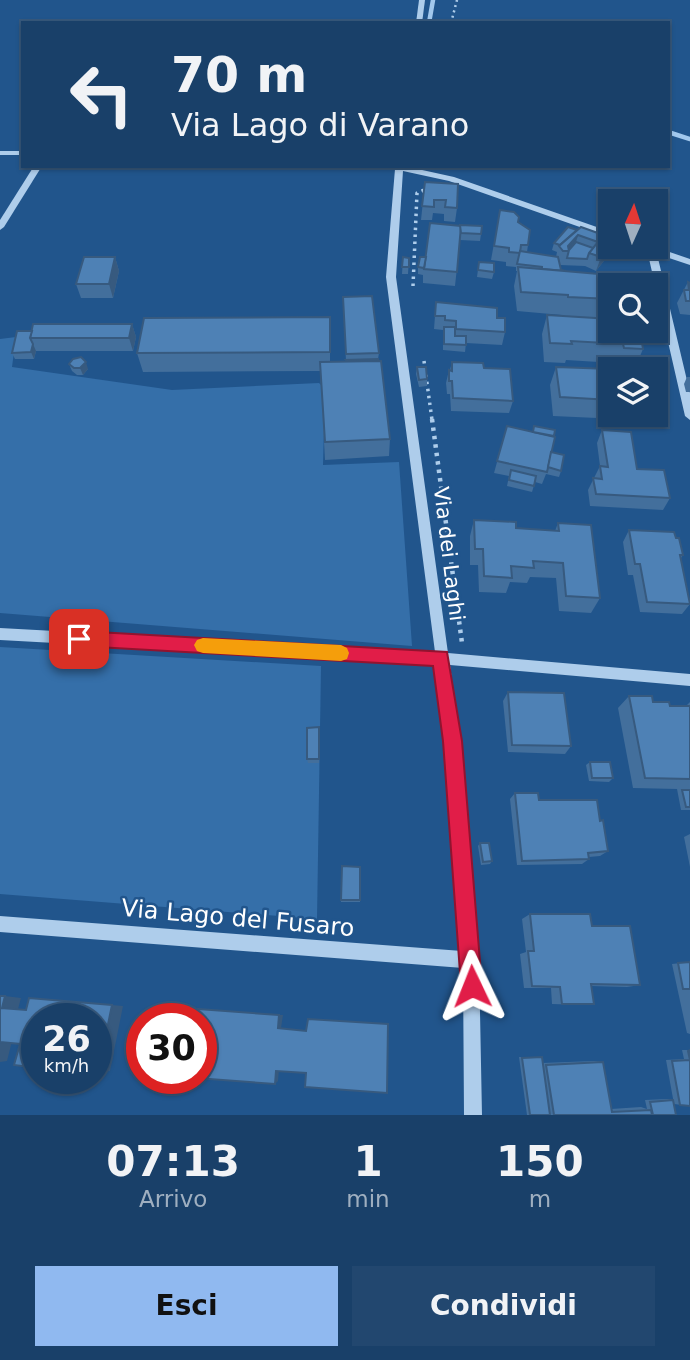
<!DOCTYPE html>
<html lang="it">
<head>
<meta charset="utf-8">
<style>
  :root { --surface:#194069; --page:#22476f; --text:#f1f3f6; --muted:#9fafc0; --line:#37597d; --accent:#90b9f0 }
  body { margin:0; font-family:"DejaVu Sans",sans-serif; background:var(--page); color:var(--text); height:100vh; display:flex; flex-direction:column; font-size:26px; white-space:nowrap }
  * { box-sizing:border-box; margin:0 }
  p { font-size:23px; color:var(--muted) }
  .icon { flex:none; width:38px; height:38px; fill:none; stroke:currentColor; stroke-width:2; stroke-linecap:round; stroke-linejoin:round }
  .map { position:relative; height:1115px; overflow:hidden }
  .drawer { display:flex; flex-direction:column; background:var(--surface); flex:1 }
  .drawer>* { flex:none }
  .hud { position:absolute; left:21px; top:21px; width:649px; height:147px; border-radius:0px; box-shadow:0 2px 5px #0004,0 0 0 2px var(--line); background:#194069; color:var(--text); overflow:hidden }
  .needle { width:46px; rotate:3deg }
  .controls { position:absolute; left:598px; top:189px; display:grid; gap:14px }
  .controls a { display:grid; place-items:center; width:70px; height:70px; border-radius:0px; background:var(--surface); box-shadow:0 2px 5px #0004,0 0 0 2px var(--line); font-size:35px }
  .speed { position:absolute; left:21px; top:1003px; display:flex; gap:14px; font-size:35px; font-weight:700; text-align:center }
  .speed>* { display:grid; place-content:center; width:91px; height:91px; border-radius:50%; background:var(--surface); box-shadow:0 2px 5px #0004,0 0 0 2px var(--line); line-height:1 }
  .speed small { font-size:18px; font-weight:400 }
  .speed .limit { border:10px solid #d22; background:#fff; color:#111 }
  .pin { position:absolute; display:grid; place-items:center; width:60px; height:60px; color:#fff; margin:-30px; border-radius:14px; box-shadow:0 4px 10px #0006 }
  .me { position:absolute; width:77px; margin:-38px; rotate:358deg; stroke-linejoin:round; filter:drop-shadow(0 0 5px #0008) }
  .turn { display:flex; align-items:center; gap:24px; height:147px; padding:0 35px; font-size:32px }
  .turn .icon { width:91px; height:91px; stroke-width:2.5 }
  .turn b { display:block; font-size:49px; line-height:60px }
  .eta { display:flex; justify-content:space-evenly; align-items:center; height:119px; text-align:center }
  .eta b { font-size:42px; font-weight:700; line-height:49px }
  .cta { display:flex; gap:14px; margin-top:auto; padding:14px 35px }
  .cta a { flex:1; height:80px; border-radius:0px; background:var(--accent); color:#111; font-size:28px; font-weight:700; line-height:80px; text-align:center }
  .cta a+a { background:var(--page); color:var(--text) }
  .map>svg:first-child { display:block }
  .green { fill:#356fa9 }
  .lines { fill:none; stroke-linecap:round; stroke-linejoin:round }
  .stream { stroke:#a2c8ed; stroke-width:4.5 }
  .path-far2 { stroke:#aecdeb; stroke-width:2.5; stroke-dasharray:2 3.5; stroke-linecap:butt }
  .path-far1 { stroke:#aecdeb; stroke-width:3.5; stroke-dasharray:2.5 4.5; stroke-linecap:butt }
  .path { stroke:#aecdeb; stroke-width:4.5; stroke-dasharray:3.5 5; stroke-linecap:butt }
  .minor { fill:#aecdeb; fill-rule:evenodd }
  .wall { fill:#436f9c }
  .shaded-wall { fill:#375a7f }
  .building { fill:#4e81b5; stroke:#375a7f; stroke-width:2 }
  .route { fill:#e11d48; stroke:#92132f; stroke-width:2 }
  .slow { fill:#f59e0b }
  .labels { text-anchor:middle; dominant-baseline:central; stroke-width:5; stroke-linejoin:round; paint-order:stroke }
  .street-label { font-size:21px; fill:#fff; stroke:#21558c }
  .near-street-label { font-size:24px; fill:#fff; stroke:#21558c }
</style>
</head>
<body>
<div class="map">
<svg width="690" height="1115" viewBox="0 0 690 1115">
  <rect width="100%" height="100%" fill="#21558c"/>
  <!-- green -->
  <g class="green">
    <polygon points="16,337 12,367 172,390 319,383 325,389 323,465 399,462 412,646 0,613 0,339"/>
    <polygon points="0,647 321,666 317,919 0,894"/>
  </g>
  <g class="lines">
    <!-- stream -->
    <g class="stream">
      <polyline points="429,23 433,0"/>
      <polyline points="668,132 690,139"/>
    </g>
    <!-- path-far2 -->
    <polyline class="path-far2" points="451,23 457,0"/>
    <!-- path-far1 -->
    <g class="path-far1">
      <polyline points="413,286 417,193 427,189"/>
      <polyline points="424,361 432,420"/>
    </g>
    <!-- path -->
    <polyline class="path" points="432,419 462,643"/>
    <!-- minor -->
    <g class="minor">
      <polygon points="419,0 425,0 422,23 416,23"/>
      <rect x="0" y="151" width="23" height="4"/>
      <polygon points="34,166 42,166 4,227 0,230 0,220"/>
      <polygon points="387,166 404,166 454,177 611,232 611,238 449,181 403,171 396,277 448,653 690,674 690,686 450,665 460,741 479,960 482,1115 464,1115 463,968 0,932 0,916 462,951 446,741 436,664 0,640 0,628 435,652 386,277 395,169"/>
      <polygon points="641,247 655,247 690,259 690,265 657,254 690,393 690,420 685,416 647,250"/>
    </g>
  </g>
  <!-- wall -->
  <g class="wall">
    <polygon points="425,182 457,208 455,222 444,221 444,214 433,213 432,220 421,220"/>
    <polygon points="500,210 518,222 528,245 527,252 556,257 557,252 552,250 554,243 568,227 607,242 607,257 596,271 585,266 560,265 561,270 611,285 611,318 643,349 635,368 616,366 615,363 566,360 565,363 544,362 542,334 547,315 562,316 562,315 517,311 514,286 517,271 516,271 516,267 506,266 506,262 491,260"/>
    <polygon points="430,223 481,234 480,241 460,240 455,286 423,283 423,275 418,274 418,267 426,257"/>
    <polygon points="115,257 119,271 113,298 81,298 76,284"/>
    <polygon points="403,257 409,258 408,274 402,274"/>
    <polygon points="479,262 494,272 492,279 477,277"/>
    <polygon points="688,282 690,283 690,315 680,314 677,303"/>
    <polygon points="343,297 379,353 378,359 390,439 389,456 325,460 320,371 143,372 137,353 330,317 330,362 346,361"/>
    <polygon points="436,302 497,318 505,332 502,345 466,343 465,352 443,350 443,330 434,329"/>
    <polygon points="132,324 136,337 133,351 36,351 34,359 15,359 12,353 32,331"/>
    <polygon points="452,362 484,368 513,401 509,413 451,411 450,394 447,394 446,383 449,370 450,370"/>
    <polygon points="69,364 88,369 83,375 77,375 72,371"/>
    <polygon points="417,367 427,379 427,386 419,387 416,374"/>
    <polygon points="556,367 611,369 611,415 643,415 641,420 553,416 550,385"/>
    <polygon points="687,377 690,377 690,392 686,392 684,384"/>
    <polygon points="507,426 551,452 561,471 559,477 546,474 542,484 535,482 532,492 507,486 509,476 494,473"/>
    <polygon points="602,430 637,469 670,498 663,510 590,506 588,490 600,466 597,443"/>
    <polygon points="474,520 516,528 555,531 558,523 600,598 591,613 559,611 556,578 530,577 527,583 510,582 506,593 479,592 478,565 470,565 470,536"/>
    <polygon points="629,530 676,538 683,555 681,558 690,602 690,604 682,614 640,612 633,575 628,575 623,542"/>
    <polygon points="508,692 571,746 565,754 508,752 503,701"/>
    <polygon points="629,696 670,706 686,706 690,702 690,810 681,810 677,789 633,788 618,708"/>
    <polygon points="319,727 319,763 308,763 307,759"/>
    <polygon points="590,762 613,778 609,782 589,781 586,765"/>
    <polygon points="515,793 600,821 608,851 600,856 589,857 589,859 582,864 517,865 510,799"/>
    <polygon points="690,834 690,867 684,837"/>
    <polygon points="480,843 492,861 490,864 481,865 478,846"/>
    <polygon points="342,866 360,867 360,902 341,902"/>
    <polygon points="530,914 592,926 640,985 627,987 591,986 594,1004 583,1005 552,1004 551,988 524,988 520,954 526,952 522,919"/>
    <polygon points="690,962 690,1034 687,1033 672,964"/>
    <polygon points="682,1050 690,1050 690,1106 674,1104 666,1060 684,1059"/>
    <polygon points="519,1057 542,1057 542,1063 594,1061 603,1062 611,1109 641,1107 647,1109 645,1100 667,1099 673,1100 676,1115 527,1115"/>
  </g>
  <!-- shaded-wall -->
  <g class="shaded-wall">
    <polygon points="578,235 574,249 569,251 562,249"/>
    <polygon points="611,245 607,257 596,271 601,257"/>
    <polygon points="115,257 119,271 113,298 109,284"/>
    <polygon points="132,324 136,337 133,351 129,338"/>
    <polygon points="33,344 36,351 34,359 31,352"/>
    <polygon points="86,362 88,369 83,375 80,368"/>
    <polygon points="5,996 21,998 18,1009 2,1008"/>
    <polygon points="112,1005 123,1006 110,1071 98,1073"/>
    <polygon points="279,1015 283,1015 281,1028 278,1028"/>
    <polygon points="12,1041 7,1061 0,1062 0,1042"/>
    <polygon points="279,1069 278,1081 275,1084 276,1071"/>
  </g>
  <!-- building -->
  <g class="building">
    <polygon points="425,182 458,184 457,208 445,207 446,200 434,200 434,207 422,206"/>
    <polygon points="500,210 514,212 519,217 518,222 530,230 528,245 521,245 520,253 509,252 509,248 494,246"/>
    <polygon points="430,223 461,226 457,272 424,269"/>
    <polygon points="460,225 482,226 481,234 461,233"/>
    <polygon points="568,227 577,230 560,245 554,243"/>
    <polygon points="581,227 609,237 605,241 611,243 611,245 601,257 589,253 598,242 578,235 568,246 569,251 563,251 559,246"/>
    <polygon points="576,242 593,248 589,253 587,259 567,258 569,250"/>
    <polygon points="520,251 558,257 561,270 566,271 542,269 542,267 517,264"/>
    <polygon points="84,257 115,257 109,284 76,284"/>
    <polygon points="403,257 409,258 409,267 402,267"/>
    <polygon points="420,257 426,257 424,268 418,267"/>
    <polygon points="479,262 494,263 494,272 478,270"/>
    <polygon points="518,267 622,276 623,285 611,285 611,299 568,297 568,295 521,292"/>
    <polygon points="688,282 690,283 690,301 686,301 684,290 689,290"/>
    <polygon points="372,296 379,353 346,354 343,297"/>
    <polygon points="436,302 497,308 497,318 505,318 505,332 456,329 456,321 445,320 445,316 435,316"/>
    <polygon points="547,315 611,319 611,331 640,331 643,349 624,348 623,344 571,341 572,344 550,343"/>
    <polygon points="330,317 330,352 137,353 144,318"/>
    <polygon points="33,324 132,324 129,338 30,338"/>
    <polygon points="444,327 455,327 455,336 466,336 466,345 444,344"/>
    <polygon points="17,331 32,331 30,338 33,344 31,352 12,353"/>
    <polygon points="81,357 86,362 80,368 74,368 69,364 73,359"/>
    <polygon points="378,359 378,361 347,361 346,360"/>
    <polygon points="381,361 390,439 325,442 320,362"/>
    <polygon points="452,362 483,363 484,368 510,369 513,401 453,398 452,381 449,381 449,370 452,371"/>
    <polygon points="417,367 426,367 427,379 419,380"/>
    <polygon points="556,367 611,369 611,400 560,397"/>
    <polygon points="507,426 555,437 547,472 497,461"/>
    <polygon points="534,426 555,430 554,436 533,432"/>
    <polygon points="602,430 631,432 637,469 664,470 670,498 596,494 593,478 602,479 600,466 608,467"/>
    <polygon points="551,452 564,455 561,471 548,467"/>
    <polygon points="511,470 536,476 534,486 509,480"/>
    <polygon points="474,520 516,522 516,528 559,531 558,523 591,525 600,598 566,596 563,563 533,561 534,568 511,566 512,578 484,576 483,549 475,549"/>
    <polygon points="629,530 674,532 676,538 679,538 683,555 680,555 690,604 647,602 640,564 635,564"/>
    <polygon points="508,692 564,693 571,746 512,745"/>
    <polygon points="629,696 652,696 653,702 669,702 670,706 690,706 690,779 645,778"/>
    <polygon points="319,727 319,759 307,759 307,728"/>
    <polygon points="590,762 610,762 613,778 592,778"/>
    <polygon points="682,790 690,790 690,807 686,807"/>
    <polygon points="515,793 538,793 539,800 597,800 600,821 603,820 608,851 588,853 589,859 522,861"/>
    <polygon points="480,843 489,843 492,861 483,862"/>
    <polygon points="342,866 360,867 360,900 341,900"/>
    <polygon points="530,914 590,914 592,926 630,926 640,985 591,984 594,1004 562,1004 560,987 532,986 528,951 534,951"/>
    <polygon points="690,962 690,989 683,989 678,963"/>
    <polygon points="0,996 5,996 2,1008 26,1010 29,998 112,1005 98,1073 96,1073 96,1018 37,1018 37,1068 14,1065 20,1044 0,1042"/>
    <polygon points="198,1009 279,1015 278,1028 306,1031 308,1019 388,1024 387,1093 305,1087 306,1073 276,1071 275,1084 196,1078 201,1078 201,1018 197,1018"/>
    <polygon points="690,1050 690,1106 680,1105 672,1061 690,1060 688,1051"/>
    <polygon points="542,1057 550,1115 530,1115 522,1058"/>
    <polygon points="603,1062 612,1112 651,1110 652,1115 554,1115 546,1065"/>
    <polygon points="673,1100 676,1115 653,1115 650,1102"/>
  </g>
  <!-- route -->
  <polygon class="route" points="79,631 447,652 462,741 482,986 479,993 472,996 464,993 461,986 443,741 433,666 79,646 73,644 71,639 73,633"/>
  <!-- slow -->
  <polygon class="slow" points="203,638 341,645 347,648 349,653 347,659 341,661 203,653 197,651 194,645 197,640"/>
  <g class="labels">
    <!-- street labels -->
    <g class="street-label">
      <text transform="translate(449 554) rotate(83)">Via dei Laghi</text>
    </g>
    <!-- near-street labels -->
    <g class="near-street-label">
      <text transform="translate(238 918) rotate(5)">Via Lago del Fusaro</text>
    </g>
  </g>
</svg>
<div class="controls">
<a><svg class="needle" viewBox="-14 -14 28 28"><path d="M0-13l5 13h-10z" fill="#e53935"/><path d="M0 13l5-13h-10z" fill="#9fafc0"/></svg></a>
<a><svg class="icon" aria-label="search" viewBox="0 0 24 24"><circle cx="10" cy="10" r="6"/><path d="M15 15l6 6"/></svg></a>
<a><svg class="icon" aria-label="layers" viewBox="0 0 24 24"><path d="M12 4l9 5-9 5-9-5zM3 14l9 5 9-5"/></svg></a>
</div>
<div class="speed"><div>26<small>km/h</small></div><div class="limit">30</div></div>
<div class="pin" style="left:79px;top:639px;background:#d93025"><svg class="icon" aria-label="arrive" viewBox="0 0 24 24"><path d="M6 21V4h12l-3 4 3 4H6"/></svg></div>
<svg class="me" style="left:472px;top:986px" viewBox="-20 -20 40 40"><path d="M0-17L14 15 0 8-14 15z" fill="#e11d48" stroke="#fff" stroke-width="4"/></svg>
<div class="hud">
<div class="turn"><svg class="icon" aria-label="left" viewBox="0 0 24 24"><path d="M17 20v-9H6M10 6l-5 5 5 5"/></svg><div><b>70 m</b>Via Lago di Varano</div></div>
</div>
</div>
<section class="drawer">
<div class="eta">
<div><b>07:13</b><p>Arrivo</p></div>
<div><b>1</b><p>min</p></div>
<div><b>150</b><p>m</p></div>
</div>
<div class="cta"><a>Esci</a><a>Condividi</a></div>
</section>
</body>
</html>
